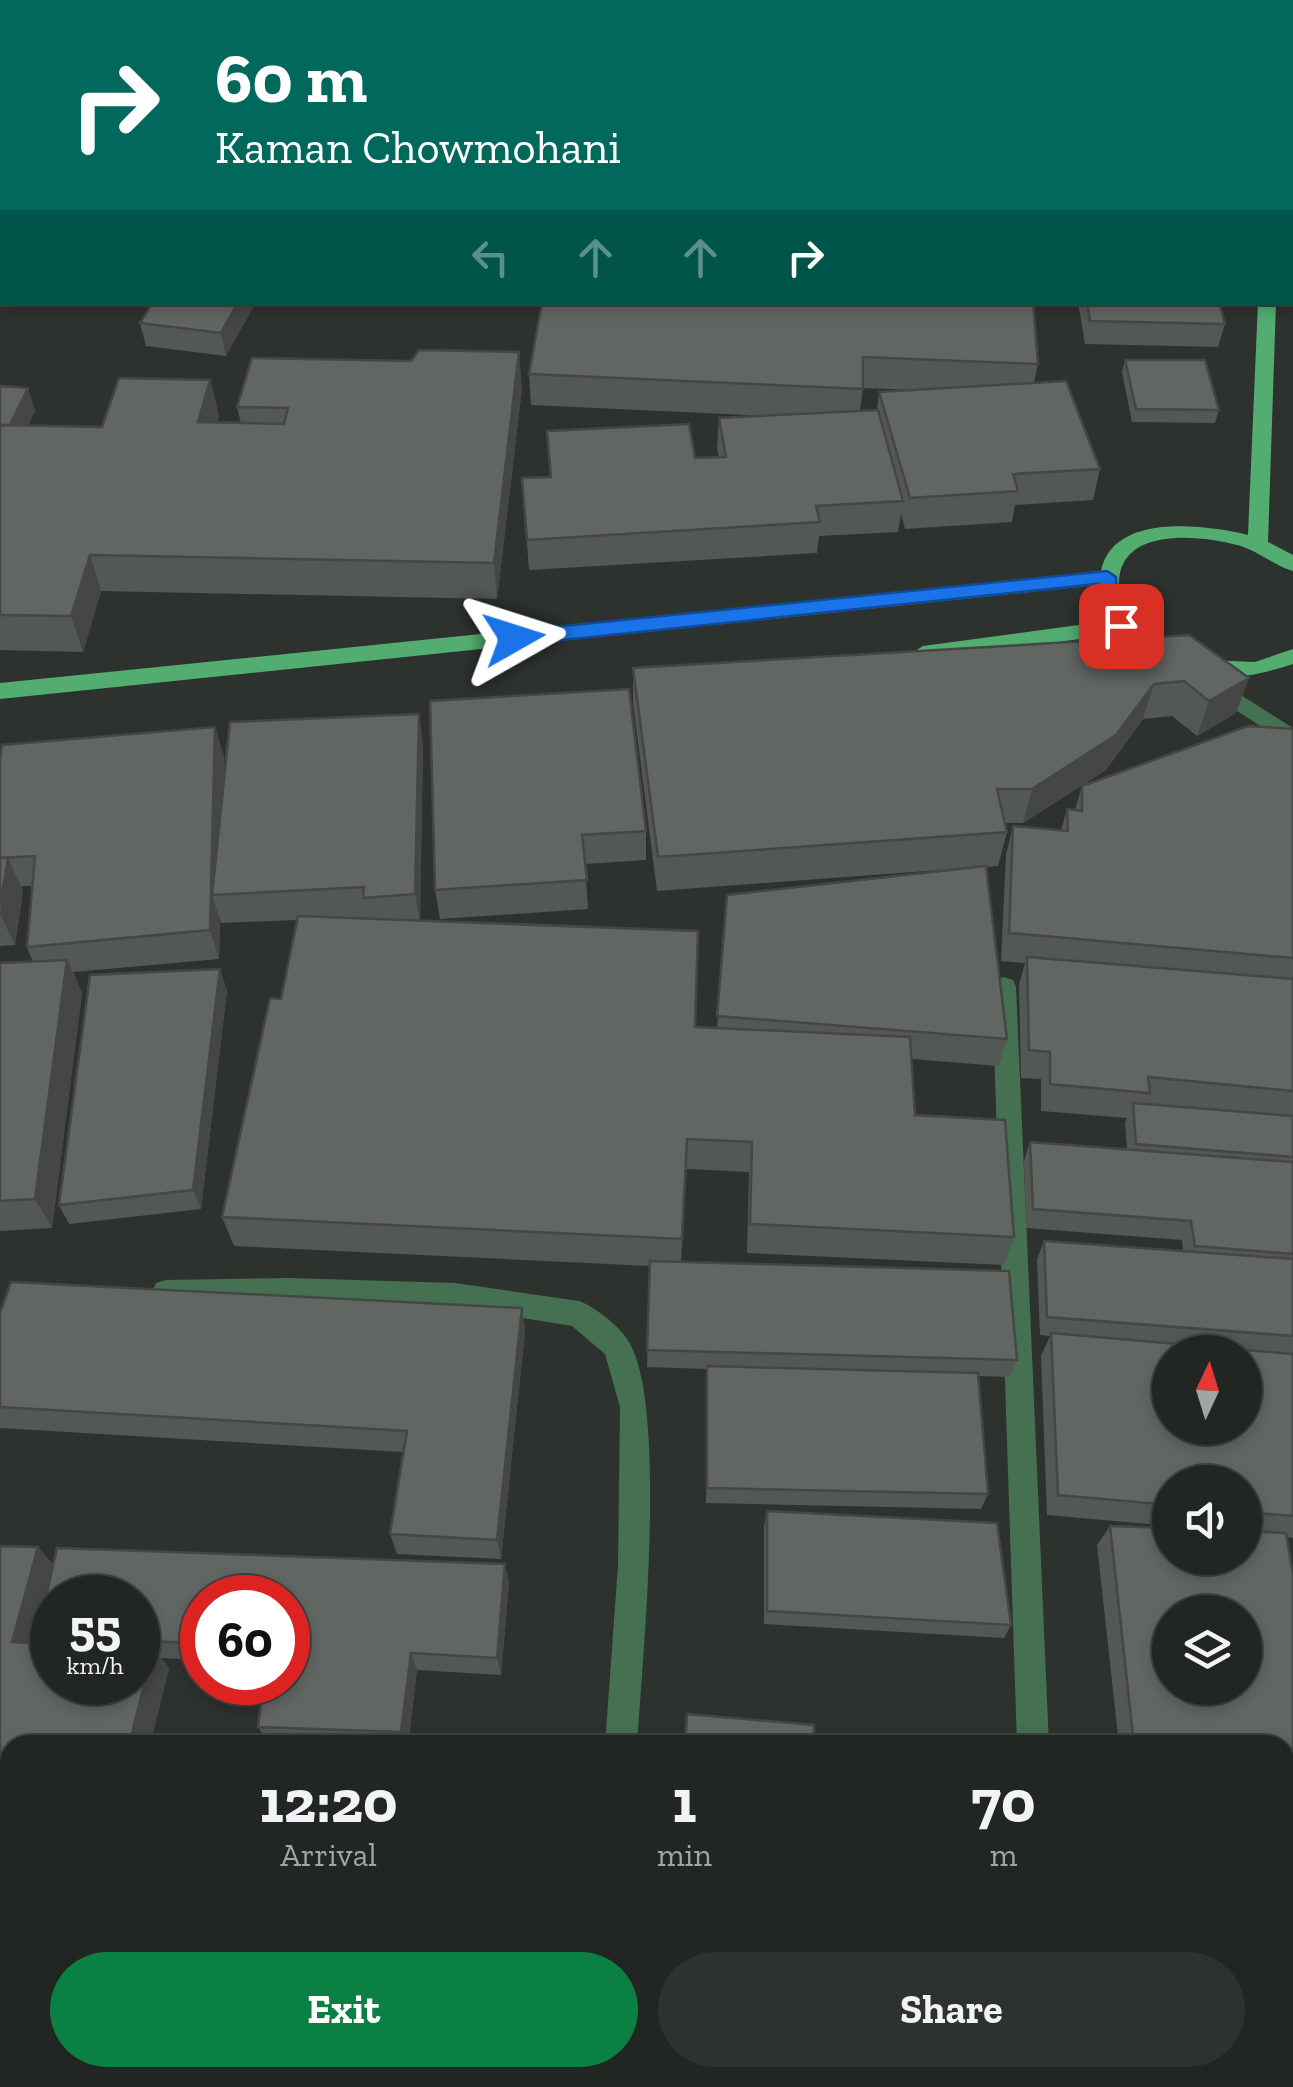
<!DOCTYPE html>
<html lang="en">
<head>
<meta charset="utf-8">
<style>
  :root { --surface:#222622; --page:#2e322f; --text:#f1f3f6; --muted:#a2a5a5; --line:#3f4340; --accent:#0b8043 }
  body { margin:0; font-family:"Zilla Slab",serif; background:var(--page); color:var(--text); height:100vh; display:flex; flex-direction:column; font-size:38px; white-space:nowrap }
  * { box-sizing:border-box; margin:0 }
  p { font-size:32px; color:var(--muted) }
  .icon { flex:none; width:55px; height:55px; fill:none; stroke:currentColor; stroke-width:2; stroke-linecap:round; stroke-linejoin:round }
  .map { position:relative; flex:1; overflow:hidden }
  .side { position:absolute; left:0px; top:1735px; width:1295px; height:352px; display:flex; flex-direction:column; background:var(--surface); border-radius:30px 30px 0 0; box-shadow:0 5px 15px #0003,0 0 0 2px var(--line) }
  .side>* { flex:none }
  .guide { position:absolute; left:0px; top:0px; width:1295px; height:305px; box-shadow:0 5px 15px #0003,0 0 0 2px var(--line); background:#00695c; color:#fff; overflow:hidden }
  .needle { width:65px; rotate:4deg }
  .buttons { position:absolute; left:1152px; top:1335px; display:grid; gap:20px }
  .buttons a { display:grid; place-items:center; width:110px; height:110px; border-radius:50%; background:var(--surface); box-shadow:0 5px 15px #0003,0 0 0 2px var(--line); font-size:50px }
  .speed { position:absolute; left:30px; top:1575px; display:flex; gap:20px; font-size:50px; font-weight:700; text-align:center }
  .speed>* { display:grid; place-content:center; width:130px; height:130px; border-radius:50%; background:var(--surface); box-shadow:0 5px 15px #0003,0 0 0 2px var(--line); line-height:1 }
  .speed small { font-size:25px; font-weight:400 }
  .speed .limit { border:15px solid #d22; background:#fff; color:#111 }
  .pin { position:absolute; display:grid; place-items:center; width:85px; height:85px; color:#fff; margin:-42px; border-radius:20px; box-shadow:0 5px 15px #0006 }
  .me { position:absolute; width:110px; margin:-55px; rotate:84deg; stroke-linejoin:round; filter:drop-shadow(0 0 8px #0008) }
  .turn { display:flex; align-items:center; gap:35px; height:210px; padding:0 50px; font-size:45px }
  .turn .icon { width:130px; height:130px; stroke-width:2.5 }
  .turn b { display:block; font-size:70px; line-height:85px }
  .lanes { display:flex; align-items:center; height:95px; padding:0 50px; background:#0003; justify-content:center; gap:50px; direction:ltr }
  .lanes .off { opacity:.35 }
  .eta { display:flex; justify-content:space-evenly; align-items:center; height:170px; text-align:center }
  .eta b { font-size:60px; font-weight:800; line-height:70px }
  .action { display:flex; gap:20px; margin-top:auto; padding:20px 50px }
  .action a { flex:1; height:115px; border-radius:60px; background:var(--accent); color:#fff; font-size:40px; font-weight:800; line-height:115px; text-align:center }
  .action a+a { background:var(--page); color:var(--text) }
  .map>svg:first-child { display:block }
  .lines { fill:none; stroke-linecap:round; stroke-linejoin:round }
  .minor { fill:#467052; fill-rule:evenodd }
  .major { fill:#53ad71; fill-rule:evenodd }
  .wall { fill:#535854; fill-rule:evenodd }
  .shaded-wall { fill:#444745 }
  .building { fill:#616662; stroke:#444745; stroke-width:2.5; fill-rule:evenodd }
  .route { fill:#1a73e8; stroke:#114b97; stroke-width:2.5 }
</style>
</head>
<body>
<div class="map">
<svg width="1293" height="2087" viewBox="0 0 1293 2087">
  <rect width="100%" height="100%" fill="#2d322e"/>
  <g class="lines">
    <!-- minor -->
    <g class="minor">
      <rect x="1292" y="279" width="1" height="10"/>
      <polygon points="1214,678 1293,728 1293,747 1206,691 1203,686"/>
      <polygon points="1004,977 1013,980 1016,987 1049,1745 1017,1745 992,987 995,980"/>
      <path d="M289,1278L455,1283L579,1301C595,1307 618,1325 627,1339C669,1399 642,1664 637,1745H605L618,1565L620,1407L605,1354L572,1326L455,1307L289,1302L166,1304L156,1301L152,1292L156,1283L166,1280Z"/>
      <polygon points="583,2078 618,2078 619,2087 583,2087"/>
      <polygon points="1020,2078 1055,2078 1057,2087 1021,2087"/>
    </g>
    <!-- major -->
    <g class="major">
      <rect x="1214" y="0" width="14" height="2"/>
      <rect x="1292" y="132" width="1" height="10"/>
      <rect x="1292" y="202" width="1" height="10"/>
      <path d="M1258,302H1276L1268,542L1293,555V571C1273,565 1257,550 1237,545C1204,536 1130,527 1120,573C1118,587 1116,598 1123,611C1128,620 1137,627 1142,635L1139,640H1125L1118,634L923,660L912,653L923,646L1108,621L1099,603L1098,585L0,699V683L1101,571C1113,512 1206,525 1248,535Z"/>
      <path d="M1293,649V664C1270,672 1211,688 1193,667L1204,660L1255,662Z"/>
    </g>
  </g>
  <!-- wall -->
  <g class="wall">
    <polygon points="0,0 303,0 2,2 2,259 0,259"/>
    <rect x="786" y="0" width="167" height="2"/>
    <polygon points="153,302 256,302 226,356 146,346 140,323"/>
    <path d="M542,302L1038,364L1034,383L1100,469L1093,500L1015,505L1012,522L905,529L901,514L898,532L819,536L817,553L529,570L522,478L550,477L547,431L695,458L719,457L717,449L719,418L769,416L531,405L529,374ZM863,388H864L915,390L879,392L877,410L860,411Z"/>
    <polygon points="1078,302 1219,302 1225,324 1218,347 1085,344"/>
    <polygon points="1125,360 1219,410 1215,423 1132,422 1122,372"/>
    <polygon points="210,380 219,416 217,423 241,423 237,407 522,388 497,599 101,591 83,652 0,650 0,386 28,388 35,411 28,425 102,427"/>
    <polygon points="1189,635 1236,713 1197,736 1172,716 1143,719 1106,770 1023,823 1005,823 1007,832 998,866 986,867 1007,1039 999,1066 912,1059 915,1115 1014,1237 1004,1265 747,1253 749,1172 686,1169 681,1262 1017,1360 1010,1377 978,1376 988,1494 981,1509 706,1503 707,1369 647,1367 650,1266 234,1246 222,1217 281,999 297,920 221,923 220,919 219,959 73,972 82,993 52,1228 0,1231 0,963 33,962 27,947 32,886 21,886 23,891 15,945 0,946 0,758 215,727 224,757 223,793 423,744 420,920 695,1027 717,1028 727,895 967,868 657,891 633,703 633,668"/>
    <polygon points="430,701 646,831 646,860 585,864 588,909 440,919 435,890"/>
    <polygon points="1293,729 1293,1538 1286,1537 1293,1575 1293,1838 1285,1838 1285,1745 1119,1745 1097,1545 1110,1526 1245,1558 1245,1482 1170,1482 1170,1526 1047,1515 1041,1356 1050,1336 1040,1335 1037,1259 1044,1241 1183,1251 1182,1240 1026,1228 1024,1161 1030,1142 1127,1149 1125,1123 1127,1118 1041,1111 1041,1079 1021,1078 1019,985 1025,963 1001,961 1006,855 1013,826 1061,830 1067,809 1075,810 1082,786"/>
    <polygon points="227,990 201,1209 69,1224 59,1205"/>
    <polygon points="522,1308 525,1331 501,1559 397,1554 390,1534 403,1452 0,1428 0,1313"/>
    <polygon points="767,1511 1011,1625 1004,1638 764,1624 764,1526"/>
    <path d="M0,1546L38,1547L53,1565L505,1564L509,1583L501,1675L417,1670L408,1745L268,1742L258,1727L288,1598H202V1660L161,1658L169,1668L150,1745H10V2046L0,2044ZM52,1598H138V1682H52Z"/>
    <polygon points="1135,2078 1285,2078 1293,2087 1136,2087"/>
  </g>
  <!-- shaded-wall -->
  <g class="shaded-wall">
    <polygon points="238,302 256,302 226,356 221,333"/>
    <polygon points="519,352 522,388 497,599 494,563"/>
    <polygon points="210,380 219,416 207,458 198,422"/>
    <polygon points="28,388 35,411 12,460 4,436"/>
    <polygon points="90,555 101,591 83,652 71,616"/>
    <polygon points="1249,678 1236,713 1197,736 1209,701"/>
    <polygon points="1154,684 1143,719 1106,770 1023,823 1032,789"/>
    <polygon points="419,714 423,744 420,923 415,894"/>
    <polygon points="215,727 224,757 220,894 212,895 220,919 219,959 210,930"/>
    <polygon points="8,858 23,891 15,945 0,914"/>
    <polygon points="67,960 82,993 52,1228 35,1199"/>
    <polygon points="220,969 227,990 201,1209 193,1190"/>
    <polygon points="522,1308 525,1331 501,1559 497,1540"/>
    <polygon points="38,1547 57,1569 37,1637 38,1639 32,1662 12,1642"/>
    <polygon points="505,1564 509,1583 501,1675 497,1658"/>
    <polygon points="153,1649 169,1668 150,1745 129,1745"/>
    <polygon points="411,1653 417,1670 408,1745 407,1745 401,1732"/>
  </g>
  <!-- building -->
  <g class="building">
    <polygon points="0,0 64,1 65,0 314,1 313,2 2,2 2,29 0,29"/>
    <polygon points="336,0 439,0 438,2 334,2"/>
    <rect x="850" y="0" width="36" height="2"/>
    <rect x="886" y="0" width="67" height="2"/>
    <polygon points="974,0 1050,0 1051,2 974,2"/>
    <polygon points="786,1 841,2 786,2"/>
    <rect x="0" y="47" width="2" height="31"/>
    <rect x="0" y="89" width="2" height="40"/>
    <rect x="0" y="155" width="2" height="74"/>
    <polygon points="153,302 238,302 221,333 140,323"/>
    <polygon points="542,302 1033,302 1038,364 863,357 863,389 529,374"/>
    <polygon points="1087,302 1219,302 1225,324 1090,321"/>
    <polygon points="419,350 519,352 494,563 90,555 71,616 0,615 0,425 102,427 119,378 210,380 198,422 284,424 288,408 237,407 252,358 411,361"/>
    <polygon points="1125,360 1205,360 1219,410 1136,409"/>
    <polygon points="1066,381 1100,469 1013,474 1018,491 910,498 879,392"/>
    <polygon points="0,386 28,388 10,425 0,425"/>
    <polygon points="878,410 903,501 816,506 820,522 527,540 522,478 551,477 547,431 689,424 695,458 726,457 719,418"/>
    <polygon points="1189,635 1249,678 1209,701 1184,681 1154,684 1116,735 1032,789 997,789 1007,832 658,857 633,668"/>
    <polygon points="629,689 646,831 582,835 587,880 435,890 430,701"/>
    <polygon points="419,714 415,894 363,898 364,887 212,895 230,722"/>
    <polygon points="1248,726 1293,729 1293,958 1009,933 1013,826 1068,831 1067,809 1082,811 1082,786"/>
    <polygon points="215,727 210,930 27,947 35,856 0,858 0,758 2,745"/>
    <polygon points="0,858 8,858 0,906"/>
    <polygon points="986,866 1007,1039 717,1016 727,895"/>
    <polygon points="298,916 698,931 695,1027 910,1037 915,1115 1005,1120 1014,1237 750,1224 752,1142 687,1139 682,1239 222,1217 270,998 281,999"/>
    <polygon points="1027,957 1293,979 1293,1091 1148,1077 1150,1093 1050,1084 1050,1052 1029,1050"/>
    <polygon points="67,960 35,1199 0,1201 0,963"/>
    <polygon points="220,969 193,1190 59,1205 90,975"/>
    <polygon points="1133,1103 1293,1116 1293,1157 1136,1144"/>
    <polygon points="1030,1142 1293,1162 1293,1254 1195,1246 1191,1221 1033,1209"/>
    <polygon points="1044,1241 1293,1259 1293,1336 1047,1317"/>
    <polygon points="650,1261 1009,1271 1017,1360 647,1350"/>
    <polygon points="11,1282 522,1308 497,1540 390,1534 407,1431 0,1407 0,1313"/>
    <path d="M1051,1333L1293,1354V1516L1245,1512V1482H1170V1505L1058,1495ZM1170,1352H1245V1428H1170Z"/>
    <polygon points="707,1366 978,1373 988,1494 707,1488"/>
    <polygon points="767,1511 997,1523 1011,1625 767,1611"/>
    <path d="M1110,1526L1170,1528V1558H1245V1531L1286,1533L1293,1575V1824H1285V1745H1134ZM1170,1612H1245V1688H1170Z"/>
    <polygon points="0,1546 38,1547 12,1642 52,1644 52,1682 138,1682 138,1648 153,1649 129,1745 10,1745 10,2040 0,2039"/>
    <polygon points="57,1548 505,1564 497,1658 411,1653 401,1732 258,1727 264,1682 288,1682 288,1598 202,1598 202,1643 138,1641 138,1598 52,1598 52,1638 37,1637"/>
    <polygon points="687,1714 814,1725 814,1745 685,1745"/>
    <polygon points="1285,1960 1293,1960 1293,2087 1148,2087 1147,2078 1285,2078"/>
    <polygon points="59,2078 555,2078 554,2087 57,2087"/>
    <polygon points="619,2078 1033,2078 1033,2087 618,2087"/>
  </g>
  <!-- route -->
  <polygon class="route" points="1107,571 1116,577 1117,601 1131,626 1128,630 1115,630 1098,601 1098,584 514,645 504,638 514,631"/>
</svg>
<div class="buttons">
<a><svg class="needle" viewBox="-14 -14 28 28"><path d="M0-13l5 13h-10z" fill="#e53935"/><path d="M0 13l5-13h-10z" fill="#a2a5a5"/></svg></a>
<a><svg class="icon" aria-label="sound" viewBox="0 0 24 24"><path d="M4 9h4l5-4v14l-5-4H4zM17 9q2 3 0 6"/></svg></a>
<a><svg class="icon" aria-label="layers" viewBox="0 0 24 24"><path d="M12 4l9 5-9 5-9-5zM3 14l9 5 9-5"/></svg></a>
</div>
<div class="speed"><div>55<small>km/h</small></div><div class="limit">60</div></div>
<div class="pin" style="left:1121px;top:626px;background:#d93025"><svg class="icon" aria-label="arrive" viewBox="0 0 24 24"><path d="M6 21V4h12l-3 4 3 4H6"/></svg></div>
<svg class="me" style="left:514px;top:638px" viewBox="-20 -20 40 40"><path d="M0-17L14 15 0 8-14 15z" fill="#1a73e8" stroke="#fff" stroke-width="4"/></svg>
<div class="guide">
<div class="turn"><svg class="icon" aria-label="right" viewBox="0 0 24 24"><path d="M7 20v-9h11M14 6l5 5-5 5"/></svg><div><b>60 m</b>Kaman Chowmohani</div></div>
<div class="lanes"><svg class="icon off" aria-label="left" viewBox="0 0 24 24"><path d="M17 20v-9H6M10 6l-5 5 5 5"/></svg><svg class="icon off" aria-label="ahead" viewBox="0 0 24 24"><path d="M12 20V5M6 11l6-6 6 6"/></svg><svg class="icon off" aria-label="ahead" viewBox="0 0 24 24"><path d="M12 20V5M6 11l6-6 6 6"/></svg><svg class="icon" aria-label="right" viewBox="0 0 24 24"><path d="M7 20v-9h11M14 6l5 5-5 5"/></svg></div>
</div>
<section class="side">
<div class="eta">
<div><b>12:20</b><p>Arrival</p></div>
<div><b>1</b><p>min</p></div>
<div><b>70</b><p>m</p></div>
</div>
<div class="action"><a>Exit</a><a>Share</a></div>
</section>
</div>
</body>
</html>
